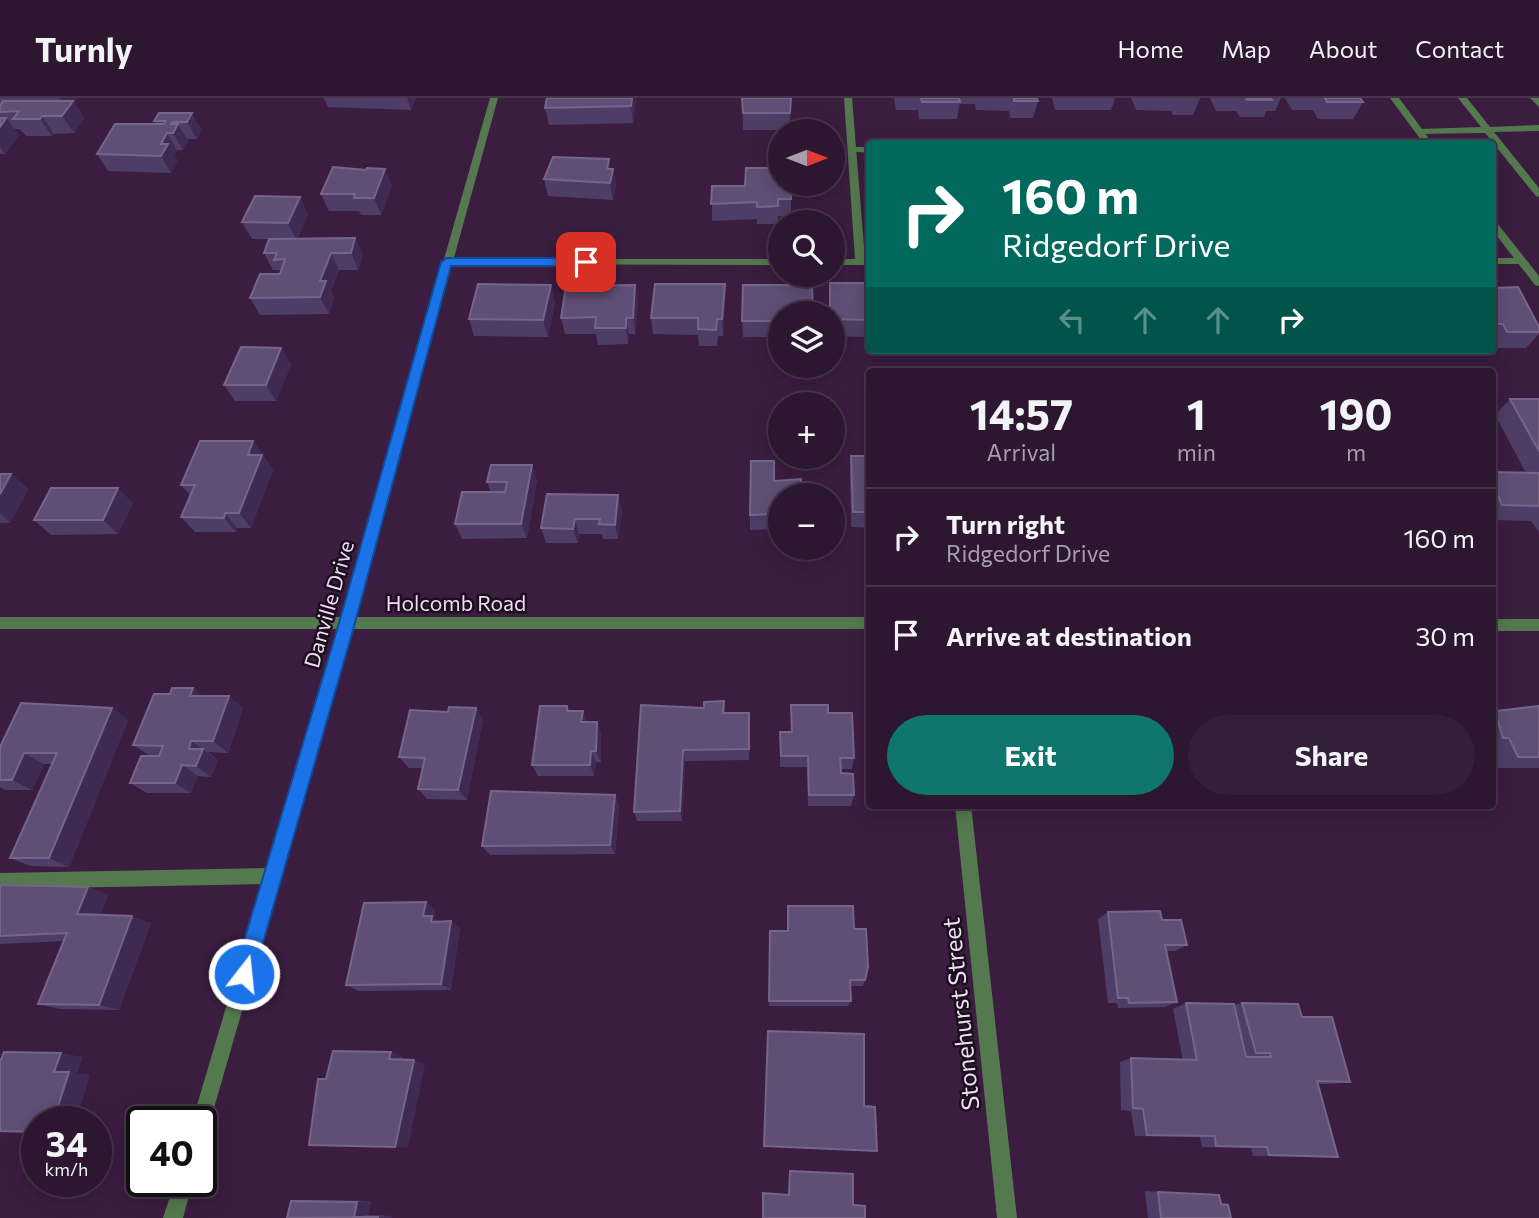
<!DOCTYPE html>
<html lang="en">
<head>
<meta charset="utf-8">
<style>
  :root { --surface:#2c1630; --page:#341f38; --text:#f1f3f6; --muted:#a69fab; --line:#48354c; --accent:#0f766e }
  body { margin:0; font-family:Commissioner,sans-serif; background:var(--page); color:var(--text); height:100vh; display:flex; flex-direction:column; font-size:26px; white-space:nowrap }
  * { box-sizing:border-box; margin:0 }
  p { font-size:23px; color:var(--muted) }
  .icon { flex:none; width:38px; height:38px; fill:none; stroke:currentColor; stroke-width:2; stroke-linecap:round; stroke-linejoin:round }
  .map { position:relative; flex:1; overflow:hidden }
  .sheet { position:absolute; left:866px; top:270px; width:630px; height:441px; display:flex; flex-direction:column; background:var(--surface); border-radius:7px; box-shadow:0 4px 18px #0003,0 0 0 2px var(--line) }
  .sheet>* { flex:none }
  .hud { position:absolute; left:866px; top:42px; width:630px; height:214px; border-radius:7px; box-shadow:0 4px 18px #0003,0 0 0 2px var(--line); background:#00695c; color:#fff; overflow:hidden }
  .needle { width:46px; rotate:90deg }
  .tools { position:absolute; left:768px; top:21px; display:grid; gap:14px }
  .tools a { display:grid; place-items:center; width:77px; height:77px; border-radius:50%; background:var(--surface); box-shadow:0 4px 18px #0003,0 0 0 2px var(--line); font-size:35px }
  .speed { position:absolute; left:21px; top:1008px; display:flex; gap:14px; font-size:35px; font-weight:700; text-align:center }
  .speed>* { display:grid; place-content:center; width:91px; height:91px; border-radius:50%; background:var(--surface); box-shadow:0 4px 18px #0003,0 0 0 2px var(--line); line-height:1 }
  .speed small { font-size:18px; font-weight:400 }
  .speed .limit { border:4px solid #111; border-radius:10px; background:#fff; color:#111 }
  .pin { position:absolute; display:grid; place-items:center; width:60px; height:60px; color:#fff; margin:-30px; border-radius:14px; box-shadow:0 4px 10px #0006 }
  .me { position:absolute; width:77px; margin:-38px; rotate:16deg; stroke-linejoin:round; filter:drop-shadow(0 0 5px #0008) }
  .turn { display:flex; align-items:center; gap:24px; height:147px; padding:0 21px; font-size:32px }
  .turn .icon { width:91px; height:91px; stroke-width:2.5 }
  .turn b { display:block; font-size:49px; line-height:60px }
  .lanes { display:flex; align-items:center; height:66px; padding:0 21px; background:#0003; justify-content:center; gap:35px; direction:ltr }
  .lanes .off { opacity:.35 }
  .eta { display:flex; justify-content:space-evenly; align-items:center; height:119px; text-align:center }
  .eta b { font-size:42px; font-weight:700; line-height:49px }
  .action { display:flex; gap:14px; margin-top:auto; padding:14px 21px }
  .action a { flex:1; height:80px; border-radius:42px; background:var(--accent); color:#fff; font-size:28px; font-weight:700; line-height:80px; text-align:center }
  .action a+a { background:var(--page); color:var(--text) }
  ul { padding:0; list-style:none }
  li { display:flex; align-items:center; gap:21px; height:98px; padding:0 21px; border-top:2px solid var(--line) }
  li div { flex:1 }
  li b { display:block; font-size:26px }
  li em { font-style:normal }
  header { display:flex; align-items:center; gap:42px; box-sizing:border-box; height:98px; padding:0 35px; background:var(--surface); border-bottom:2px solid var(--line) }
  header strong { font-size:33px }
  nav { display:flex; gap:38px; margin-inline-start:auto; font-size:24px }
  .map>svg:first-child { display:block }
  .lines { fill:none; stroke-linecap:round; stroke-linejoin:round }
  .service { fill:#55794f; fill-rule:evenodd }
  .minor { fill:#55794f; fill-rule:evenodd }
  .tertiary { fill:#55794f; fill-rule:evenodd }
  .wall { fill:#4e3e67 }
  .shaded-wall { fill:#3f2a51 }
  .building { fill:#5f4f76; stroke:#766589; stroke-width:2 }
  .route { fill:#1a73e8; stroke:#114b97; stroke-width:2 }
  .labels { text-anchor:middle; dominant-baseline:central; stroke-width:5; stroke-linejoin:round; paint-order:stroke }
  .street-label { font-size:21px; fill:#efdcf3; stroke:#1b0e1d }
  .near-street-label { font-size:24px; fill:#efdcf3; stroke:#1b0e1d }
</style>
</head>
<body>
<header>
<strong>Turnly</strong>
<nav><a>Home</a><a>Map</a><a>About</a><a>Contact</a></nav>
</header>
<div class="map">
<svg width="1539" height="1120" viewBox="0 0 1539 1120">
  <rect width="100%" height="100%" fill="#3b1d40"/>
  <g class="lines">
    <!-- service -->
    <g class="service">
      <polygon points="1458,0 1467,0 1490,29 1539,27 1539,33 1494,34 1539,90 1539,99 1536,98 1485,35 1417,36 1417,32 1420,31 1481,29"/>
      <polygon points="1530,0 1539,0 1539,9"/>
      <polygon points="848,49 870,49 870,55 848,53"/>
      <polygon points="272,770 278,772 280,778 278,784 272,786 0,791 0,775"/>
    </g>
    <!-- minor -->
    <g class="minor">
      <polygon points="844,0 852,0 865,161 870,161 870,167 833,167 833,161 855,161"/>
      <polygon points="1493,160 1520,160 1525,163 1520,166 1493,166"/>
      <polygon points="447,161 780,161 780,167 443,166 443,162"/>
      <polygon points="955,707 971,707 1017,1120 997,1120"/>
    </g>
    <!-- tertiary -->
    <g class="tertiary">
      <polygon points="490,0 498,0 355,519 870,519 870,531 352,531 210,1024 207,1030 201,1033 201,1024 192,1024 338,531 0,531 0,519 342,519"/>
      <polygon points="1390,0 1399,0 1433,46 1424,46"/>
      <polygon points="1493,124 1497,125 1539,178 1539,188 1535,187 1493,133"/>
      <rect x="1493" y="521" width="46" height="12"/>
      <polygon points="175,1083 193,1083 183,1120 163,1120"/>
    </g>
  </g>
  <!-- wall -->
  <g class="wall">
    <polygon points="0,0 77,0 74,4 84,20 74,35 54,36 52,38 26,38 20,31 14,31 19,37 5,56 0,56"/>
    <polygon points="324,0 416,0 411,12 328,9"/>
    <polygon points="547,0 636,0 633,25 549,27 545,10"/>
    <polygon points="742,0 791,0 790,32 743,32"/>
    <polygon points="894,0 959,0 960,4 957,21 919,21 918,12 896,12"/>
    <polygon points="960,0 1037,0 1038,3 1033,20 1010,20 1009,13 976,12 975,6 960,6"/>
    <polygon points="1052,0 1115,0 1111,12 1055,12"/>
    <polygon points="1131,0 1200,0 1193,17 1173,17 1171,13 1136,12"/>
    <polygon points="1210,0 1281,0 1275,13 1266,13 1264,19 1240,19 1236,13 1216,13"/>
    <polygon points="1285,0 1360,0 1363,4 1353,21 1318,21 1313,12 1292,12"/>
    <polygon points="192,15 201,32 197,41 187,41 188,43 183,52 177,52 174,57 178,63 171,75 108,73 97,56 156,26 154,23"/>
    <polygon points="609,61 610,71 613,71 616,88 613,102 548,98 544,81"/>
    <polygon points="366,72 392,88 381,117 361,117 359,113 329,113 321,96"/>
    <polygon points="712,88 791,101 791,118 778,118 778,126 757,126 757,121 712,123"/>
    <polygon points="308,116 297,141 355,140 363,157 358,172 339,172 331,193 334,200 329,216 260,217 250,200 280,176 281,174 280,172 273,172 264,155 271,141 252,141 242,124"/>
    <polygon points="830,185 870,185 870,246 866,245 866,239 833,238 833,215 829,215"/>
    <polygon points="725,186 725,203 723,238 718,238 717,248 699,248 698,237 653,236 651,220"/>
    <polygon points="1493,190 1539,229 1539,236 1526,250 1493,250"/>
    <polygon points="555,204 548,239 474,238 469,221"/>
    <polygon points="638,204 635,236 629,236 628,246 598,247 596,236 565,236 561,220"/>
    <polygon points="780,215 780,239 743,239 742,223"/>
    <polygon points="291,266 276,303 235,303 224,287"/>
    <polygon points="1510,301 1539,301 1539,434 1531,423 1493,422 1493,374 1526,375 1495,317"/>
    <polygon points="253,343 273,372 251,430 237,430 236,434 195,434 181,419 191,398 181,387"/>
    <polygon points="851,358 870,358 870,430 851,429 850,374"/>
    <polygon points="532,367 537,383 527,440 462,441 455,426 491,394 487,384"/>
    <polygon points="0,376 11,376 28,391 10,425 0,425"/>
    <polygon points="774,383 780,397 780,431 750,432 750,417"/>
    <polygon points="547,396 622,412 618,441 603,441 602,436 579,436 578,445 546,445 541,430"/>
    <polygon points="133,405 118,436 51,437 34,422"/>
    <polygon points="193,590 202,598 243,610 228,655 208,654 218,662 211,679 198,678 191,695 147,695 130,685 150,658 133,647 170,596"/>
    <polygon points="724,603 725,615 750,627 749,662 685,663 682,723 637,723 634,714 704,610"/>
    <polygon points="791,607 828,615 854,660 852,671 841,671 841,675 854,697 851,708 808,708 807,669 780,669 780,634 791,634"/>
    <polygon points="567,608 570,613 587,624 597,624 601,636 601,664 596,664 594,678 538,678 532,667"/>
    <polygon points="1539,608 1539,670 1498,670 1493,658 1493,614 1495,613"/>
    <polygon points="112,610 128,622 69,769 31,768 10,760 52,666 44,666 32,692 5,692 0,689 0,649"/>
    <polygon points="476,610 483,621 467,702 427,701 418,691 423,670 409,670 399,659 448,614"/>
    <polygon points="615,697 619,707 615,756 490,757 482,748"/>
    <polygon points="0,787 88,789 108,797 100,817 151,825 119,912 60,911 38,906 64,843 0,846"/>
    <polygon points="426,804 435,812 434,820 439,824 460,830 451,892 359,893 346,887"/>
    <polygon points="788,808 854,831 865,882 863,888 850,888 851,903 848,908 769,908 770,833 787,833"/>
    <polygon points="1108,814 1162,822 1187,847 1175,853 1166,853 1177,904 1165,909 1118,910 1117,905 1108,905 1098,821"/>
    <polygon points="1186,905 1234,907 1242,905 1302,919 1350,984 1332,986 1318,986 1338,1059 1253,1058 1251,1050 1202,1049 1200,1039 1135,1038 1131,1013 1121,1012 1120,964 1131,960 1183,962 1173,911"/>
    <polygon points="864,1008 877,1053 764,1048"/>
    <polygon points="1145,1093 1219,1097 1221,1106 1231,1120 1148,1120"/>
    <polygon points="307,1102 371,1103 368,1117 392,1118 391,1120 287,1120 291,1103"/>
  </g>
  <!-- shaded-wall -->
  <g class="shaded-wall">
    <polygon points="60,0 77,0 74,4 84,20 74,35 62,18 67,11"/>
    <polygon points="407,0 416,0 411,12"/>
    <polygon points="632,0 636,0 633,25 631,8"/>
    <polygon points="192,15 201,32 197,41 187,24"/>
    <polygon points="0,18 4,23 6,20 19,37 5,56 0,49"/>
    <polygon points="42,18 54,36 52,38 40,21"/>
    <polygon points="172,24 176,30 178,26 188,43 183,52 173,35 171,26"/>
    <polygon points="167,35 177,52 174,57 178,63 171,75 161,58 161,46"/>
    <polygon points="609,61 612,78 613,71 616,88 613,102 607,71"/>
    <polygon points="385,71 392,88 381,117 374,100"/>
    <polygon points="300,99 308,116 296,142 288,125"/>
    <polygon points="355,140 363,157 358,172 351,155"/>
    <polygon points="331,155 339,172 331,193 334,200 329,216 320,199 320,183"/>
    <polygon points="725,186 725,203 723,238 722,221"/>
    <polygon points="551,187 555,204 548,239 543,222"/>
    <polygon points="635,187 638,204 635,236 633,220"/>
    <polygon points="626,220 629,236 628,246 626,230"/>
    <polygon points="281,250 291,266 276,303 266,287"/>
    <polygon points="253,343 273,372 251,430 239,415 248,357"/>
    <polygon points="532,367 537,383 527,440 521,426"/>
    <polygon points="11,376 28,391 10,425 0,416 0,396"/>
    <polygon points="118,390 133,405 118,436 103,422"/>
    <polygon points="618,397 622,412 618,441 615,427"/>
    <polygon points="225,415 237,430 236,434 224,420"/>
    <polygon points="575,421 579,436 578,445 573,431"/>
    <polygon points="193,590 207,602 190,598"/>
    <polygon points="229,598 243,610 228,655 213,643"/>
    <polygon points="112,610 128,622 69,769 49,760"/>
    <polygon points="476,610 483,621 467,702 458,692"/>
    <polygon points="583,613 588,625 581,624"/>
    <polygon points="597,624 601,636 601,664 596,653"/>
    <polygon points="191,643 218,662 211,679 196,668 189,651"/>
    <polygon points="683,652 685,663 682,723 680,713"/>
    <polygon points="591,653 596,664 594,678 590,667"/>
    <polygon points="24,655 44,666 32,692 12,682"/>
    <polygon points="182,667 198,678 191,695 175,685"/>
    <polygon points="615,697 619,707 615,756 610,747"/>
    <polygon points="88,789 108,797 97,824 77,816"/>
    <polygon points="426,804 435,812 434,820 442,826 441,831 423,818"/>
    <polygon points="132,818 151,825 119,912 99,907"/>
    <polygon points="451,823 460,830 451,892 441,886"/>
    <polygon points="391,954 403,958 401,965 389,961"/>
    <polygon points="61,955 83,959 77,975 90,977 76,1024 53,1024 54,974"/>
    <polygon points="414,962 425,966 408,1050 395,1049"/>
    <polygon points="371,1103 368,1117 354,1119 357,1104"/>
    <polygon points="392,1118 391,1120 379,1120 379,1119"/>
  </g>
  <!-- building -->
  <g class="building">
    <polygon points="547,0 632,0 631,8 545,10"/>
    <polygon points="742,0 791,0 790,15 743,15"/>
    <polygon points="921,0 959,0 960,4 922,4"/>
    <polygon points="1014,0 1037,0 1038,3 1014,3"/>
    <polygon points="1246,0 1271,0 1272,2 1247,2"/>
    <polygon points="1325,0 1360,0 1363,4 1327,4"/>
    <polygon points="3,3 73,3 62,18 42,18 40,21 13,21 19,13 0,14 0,8"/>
    <polygon points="159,15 192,15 187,24 172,24 171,26 178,26 173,35 167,35 161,46 168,46 161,58 97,56 115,26 164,26 165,23 154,23"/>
    <polygon points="0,20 6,20 0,29"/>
    <polygon points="553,59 609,61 607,71 613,71 610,85 544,81"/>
    <polygon points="333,69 366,72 367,70 385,71 374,100 354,100 355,96 321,96"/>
    <polygon points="746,70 780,70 780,86 790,86 791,101 778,101 778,108 757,109 757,104 711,106 712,88 745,88"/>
    <polygon points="255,98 300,99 288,125 242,124"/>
    <polygon points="355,140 351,155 331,155 320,183 326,183 320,199 250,200 260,176 280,176 285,161 274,162 277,155 264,155 269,141"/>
    <polygon points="830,185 870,185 870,229 868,229 868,222 833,221 833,215 830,215"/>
    <polygon points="478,186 551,187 543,222 469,221"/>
    <polygon points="655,186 725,186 722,221 717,221 716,232 698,231 698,220 651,220"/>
    <polygon points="635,187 633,220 626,220 626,230 595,230 596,219 561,220 566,188"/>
    <polygon points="743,187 812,187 813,215 780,215 780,223 742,223"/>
    <polygon points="1518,189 1539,229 1539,234 1507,234 1503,226 1493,226 1493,190"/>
    <polygon points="241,249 281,250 266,287 224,287"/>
    <polygon points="1510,301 1539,301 1539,353"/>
    <polygon points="200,343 253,343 248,357 262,357 239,415 225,415 224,420 181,419 195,387 181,387"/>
    <polygon points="851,358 870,358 870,414 853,414"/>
    <polygon points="751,363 774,363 774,383 801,381 801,384 808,384 808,397 780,397 780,416 750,417"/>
    <polygon points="491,367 532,367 521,426 455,426 462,394 505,394 507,384 487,384"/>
    <polygon points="1493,374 1539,375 1539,408 1502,407 1493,387"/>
    <polygon points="0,376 11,376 0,396"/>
    <polygon points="51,390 118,390 103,422 34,422"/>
    <polygon points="547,396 618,397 615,427 599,426 600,421 575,421 573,431 541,430"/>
    <polygon points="172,590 193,590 190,598 229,598 213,643 191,643 189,651 203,651 196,668 182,667 175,685 130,685 141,658 159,658 163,648 133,647 154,596 170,596"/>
    <polygon points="724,603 723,615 749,615 749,651 683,652 680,713 634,714 641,607 704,610 704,604"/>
    <polygon points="21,605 112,610 49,760 10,760 57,655 24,655 12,682 0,682 0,649"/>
    <polygon points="791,607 828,607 828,615 852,615 854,660 840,660 841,675 853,676 854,697 809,697 808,658 781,658 780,634 792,634"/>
    <polygon points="540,608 567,608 567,613 583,613 581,624 597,624 596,653 591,653 590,667 532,667"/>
    <polygon points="1539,608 1539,659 1518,659 1509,640 1503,640 1495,613"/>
    <polygon points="449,609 476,610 458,692 418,691 425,660 399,659 410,612 448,614"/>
    <polygon points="491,693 615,697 610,747 482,748"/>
    <polygon points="0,787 88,789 77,816 132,818 99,907 38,906 67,835 0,838"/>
    <polygon points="426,804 423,818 432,818 431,824 451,823 441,886 346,887 364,805"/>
    <polygon points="788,808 853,808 854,831 866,831 868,869 865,882 850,882 851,903 769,903 770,833 788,833"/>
    <polygon points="1160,813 1162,822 1181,822 1187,847 1165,847 1177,904 1129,905 1128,900 1118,900 1108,814"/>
    <polygon points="1186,905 1234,906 1246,959 1271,959 1270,955 1256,955 1242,905 1298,906 1302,919 1332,919 1350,984 1317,983 1338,1059 1269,1057 1267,1049 1216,1048 1215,1038 1147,1037 1143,1011 1133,1010 1131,960 1197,962"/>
    <polygon points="768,933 864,936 864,1008 875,1009 877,1053 764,1048"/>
    <polygon points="333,953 391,954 389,961 414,962 395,1049 309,1047 318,981 326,981"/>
    <polygon points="4,954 61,955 54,974 69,974 53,1024 37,1024 37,1034 0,1033 0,964"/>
    <polygon points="790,1073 853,1076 853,1107 865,1108 865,1120 763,1120 763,1095 789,1097"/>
    <polygon points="1158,1094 1219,1097 1221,1106 1228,1107 1231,1120 1161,1120"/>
    <polygon points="291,1103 357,1104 354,1119 379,1119 287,1120"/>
  </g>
  <!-- route -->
  <polygon class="route" points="447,160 586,160 592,164 586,168 451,168 355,525 254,876 251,883 244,886 237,883 234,876 339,525 441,164"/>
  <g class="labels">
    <!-- street labels -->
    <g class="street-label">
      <text x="456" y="504">Holcomb Road</text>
      <text transform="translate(328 506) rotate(-74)">Danville Drive</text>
    </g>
    <!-- near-street labels -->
    <g class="near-street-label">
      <text transform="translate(960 916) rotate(-96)">Stonehurst Street</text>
    </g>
  </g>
</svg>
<div class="tools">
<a><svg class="needle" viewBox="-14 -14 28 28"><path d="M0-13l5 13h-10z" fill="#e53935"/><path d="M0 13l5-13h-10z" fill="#a69fab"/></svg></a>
<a><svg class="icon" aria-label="search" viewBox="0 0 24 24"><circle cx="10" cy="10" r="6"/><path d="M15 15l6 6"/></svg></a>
<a><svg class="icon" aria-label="layers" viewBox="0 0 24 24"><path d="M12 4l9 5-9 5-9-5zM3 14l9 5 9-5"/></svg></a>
<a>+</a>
<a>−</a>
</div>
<div class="speed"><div>34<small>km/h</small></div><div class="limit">40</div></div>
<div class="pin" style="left:586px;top:164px;background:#d93025"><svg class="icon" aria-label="arrive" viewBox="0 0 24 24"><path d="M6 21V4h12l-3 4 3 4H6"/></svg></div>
<svg class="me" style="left:244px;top:876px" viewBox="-20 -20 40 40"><circle r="17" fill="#1a73e8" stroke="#fff" stroke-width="3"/><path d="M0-11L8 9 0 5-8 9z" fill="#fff"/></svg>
<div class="hud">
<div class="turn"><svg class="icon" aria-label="right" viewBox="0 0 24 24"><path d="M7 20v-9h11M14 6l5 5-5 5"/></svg><div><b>160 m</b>Ridgedorf Drive</div></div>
<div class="lanes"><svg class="icon off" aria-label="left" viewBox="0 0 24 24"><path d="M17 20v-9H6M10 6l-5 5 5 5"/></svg><svg class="icon off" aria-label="ahead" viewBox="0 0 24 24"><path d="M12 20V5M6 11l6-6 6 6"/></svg><svg class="icon off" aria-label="ahead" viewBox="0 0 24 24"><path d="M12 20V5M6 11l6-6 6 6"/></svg><svg class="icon" aria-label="right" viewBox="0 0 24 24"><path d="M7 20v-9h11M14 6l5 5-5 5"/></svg></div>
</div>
<section class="sheet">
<div class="eta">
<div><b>14:57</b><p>Arrival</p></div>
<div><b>1</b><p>min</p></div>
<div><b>190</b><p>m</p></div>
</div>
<ul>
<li><svg class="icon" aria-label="right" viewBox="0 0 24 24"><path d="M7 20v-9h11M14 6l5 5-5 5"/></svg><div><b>Turn right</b><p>Ridgedorf Drive</p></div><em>160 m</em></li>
<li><svg class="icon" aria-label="arrive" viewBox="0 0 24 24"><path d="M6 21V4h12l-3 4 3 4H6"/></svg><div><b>Arrive at destination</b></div><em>30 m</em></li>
</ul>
<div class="action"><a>Exit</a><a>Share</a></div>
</section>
</div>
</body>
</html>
